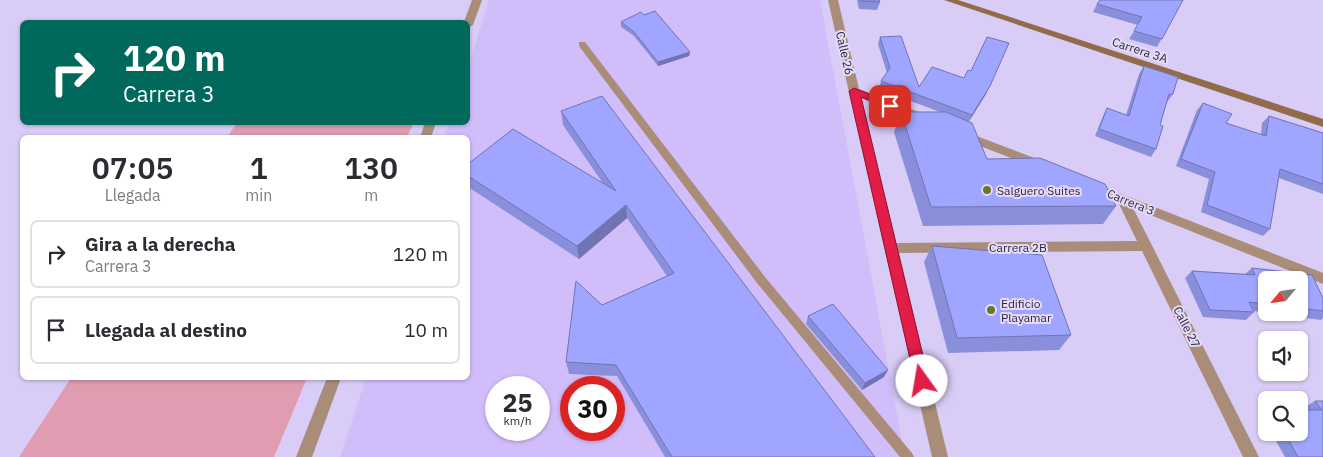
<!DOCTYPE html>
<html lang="es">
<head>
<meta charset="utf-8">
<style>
  :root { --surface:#fff; --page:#f7f7f7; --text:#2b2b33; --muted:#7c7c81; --line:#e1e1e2 }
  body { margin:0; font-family:"IBM Plex Sans",sans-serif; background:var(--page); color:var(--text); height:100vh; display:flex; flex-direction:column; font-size:19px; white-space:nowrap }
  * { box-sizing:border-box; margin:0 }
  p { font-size:16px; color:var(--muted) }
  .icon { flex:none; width:28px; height:28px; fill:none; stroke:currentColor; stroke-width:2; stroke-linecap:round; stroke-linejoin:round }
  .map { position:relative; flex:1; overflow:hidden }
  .side { position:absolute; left:20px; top:135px; width:450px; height:245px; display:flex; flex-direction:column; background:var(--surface); border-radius:8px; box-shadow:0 1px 4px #0004 }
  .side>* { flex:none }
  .top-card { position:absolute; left:20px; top:20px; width:450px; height:105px; border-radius:8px; box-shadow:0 1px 4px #0004; background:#00695c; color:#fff; overflow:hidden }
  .needle { width:32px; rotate:241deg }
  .buttons { position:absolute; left:1258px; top:271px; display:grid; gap:10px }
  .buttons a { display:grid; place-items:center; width:50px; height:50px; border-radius:8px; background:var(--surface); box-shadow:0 1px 4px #0004; font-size:25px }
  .speed { position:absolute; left:485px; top:376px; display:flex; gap:10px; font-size:25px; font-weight:700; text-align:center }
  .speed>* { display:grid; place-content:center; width:65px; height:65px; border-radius:50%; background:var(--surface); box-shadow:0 1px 4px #0004; line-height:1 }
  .speed small { font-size:12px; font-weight:400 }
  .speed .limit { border:8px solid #d22; background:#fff; color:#111 }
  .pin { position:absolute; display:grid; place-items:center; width:42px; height:42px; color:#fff; margin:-21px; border-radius:10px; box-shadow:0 2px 8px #0006 }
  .me { position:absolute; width:55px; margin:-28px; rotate:347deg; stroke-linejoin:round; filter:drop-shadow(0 0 4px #0008) }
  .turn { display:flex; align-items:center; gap:18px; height:105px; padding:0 20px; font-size:22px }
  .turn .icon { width:65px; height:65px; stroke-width:2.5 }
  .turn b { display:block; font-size:35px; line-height:42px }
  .eta { display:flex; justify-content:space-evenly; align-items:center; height:85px; text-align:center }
  .eta b { font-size:30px; font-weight:600; line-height:35px }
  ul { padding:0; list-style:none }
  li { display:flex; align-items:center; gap:15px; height:68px; margin:0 10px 8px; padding:0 10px; border:2px solid var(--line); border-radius:8px }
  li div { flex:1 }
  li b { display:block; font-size:19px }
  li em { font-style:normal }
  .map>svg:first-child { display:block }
  .built { fill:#d2bdfb; fill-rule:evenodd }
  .green { fill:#e09cb0 }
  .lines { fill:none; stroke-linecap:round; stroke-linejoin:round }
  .lane { fill:#a98d78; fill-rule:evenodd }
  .street { fill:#a98d78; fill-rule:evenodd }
  .secondary { fill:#926b4b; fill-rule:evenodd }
  .wall { fill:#8a8fdb; fill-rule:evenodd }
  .shaded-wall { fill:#7074b2 }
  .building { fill:#a0a6ff; stroke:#7074b2 }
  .route { fill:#e11d48; stroke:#92132f }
  .poi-dot { fill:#677826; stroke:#e4dbf8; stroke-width:2 }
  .labels { text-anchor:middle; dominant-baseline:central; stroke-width:4; stroke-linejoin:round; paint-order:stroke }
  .street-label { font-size:12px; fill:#2f2641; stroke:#e4dbf8 }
  .poi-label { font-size:12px; fill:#2f2641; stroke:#e4dbf8; text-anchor:start }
</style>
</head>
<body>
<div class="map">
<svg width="1323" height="457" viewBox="0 0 1323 457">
  <rect width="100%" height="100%" fill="#d9ccf6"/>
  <!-- built -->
  <path class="built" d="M489,0H820L905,457H340L366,378H468V138L444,137L449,123L468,122V66ZM496,388H539V430H496ZM571,388H614V430H571Z"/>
  <!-- green -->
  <g class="green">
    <polygon points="379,122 413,124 407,137 227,137 237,123"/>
    <polygon points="71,378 307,378 274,457 19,457"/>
  </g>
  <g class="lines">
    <!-- lane -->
    <polygon class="lane" points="579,42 585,42 765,277 912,453 914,457 900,457 757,283 579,46"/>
    <!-- street -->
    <g class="street">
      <polygon points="472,0 482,0 473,25 468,28 468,22 464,22"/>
      <polygon points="828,0 838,0 859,89 926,115 927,118 922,122 918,121 861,98 896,243 1137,241 1118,202 1092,191 1090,188 1092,185 1096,184 1323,273 1323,284 1133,208 1259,457 1243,457 1142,251 899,253 948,457 932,457"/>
      <polygon points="425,122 436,122 431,138 420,138"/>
      <polygon points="966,132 1042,161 1044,164 1038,168 1034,167 962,139 960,136"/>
      <polygon points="327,378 341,378 312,457 296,457"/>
    </g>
    <!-- secondary -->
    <polygon class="secondary" points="944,0 958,0 1323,119 1323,127"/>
  </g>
  <!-- wall -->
  <g class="wall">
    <polygon points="857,0 879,0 880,2 877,10 859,9"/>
    <polygon points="1183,0 1157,47 1129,39 1138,25 1093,12 1097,4"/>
    <polygon points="644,15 690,52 689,56 658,66 634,36 621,27 621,22"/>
    <polygon points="880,37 919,87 986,94 969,121 987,159 1116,206 1103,224 923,226 894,132 901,112 940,112 879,89 881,81 887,73 878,44"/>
    <polygon points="1144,66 1173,94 1167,102 1160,125 1156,149 1151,157 1095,136 1103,116 1107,108 1126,115 1139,74"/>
    <polygon points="1203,103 1226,123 1261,135 1262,123 1269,116 1323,133 1323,194 1279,178 1270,229 1263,236 1201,212 1209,179 1176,166 1197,110"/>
    <polygon points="561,111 875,457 665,457 617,376 569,374 566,362 602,305 667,276 627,218 579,259 468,187 468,164 602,182 563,125"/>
    <polygon points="932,246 1071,335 1059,350 948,353 924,262"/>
    <path d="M1252,268L1312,275L1323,298V318L1321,320L1254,311V312L1246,320L1203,317L1185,278L1192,271L1245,274ZM1266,280H1299V312H1266Z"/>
    <polygon points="808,316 884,377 862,390 806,324"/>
    <polygon points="1315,401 1323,401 1323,457 1285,457 1271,432 1299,432 1307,410 1305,407"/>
    <polygon points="1266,412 1266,423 1262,415"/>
  </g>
  <!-- shaded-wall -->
  <g class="shaded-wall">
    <polygon points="690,52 689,56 658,66 658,62"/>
    <polygon points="990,86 986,94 968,123 972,115"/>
    <polygon points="626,205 627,218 579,259 577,246"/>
    <polygon points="888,370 884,377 862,390 865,383"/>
  </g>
  <!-- building -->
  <g class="building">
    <polygon points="860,0 879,0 880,2 860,1"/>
    <polygon points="1100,0 1183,0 1162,39 1134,31 1142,17 1097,4"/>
    <polygon points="655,11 690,52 658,62 634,32 621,22 641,12 644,15"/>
    <polygon points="901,36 919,87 932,67 964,78 968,70 971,71 987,37 1009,43 990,86 972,115 881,81 890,68 880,37"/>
    <polygon points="1144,66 1178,77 1173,94 1169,94 1160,125 1163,126 1156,149 1099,129 1107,108 1129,116"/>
    <polygon points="602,96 875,457 672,457 616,365 566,362 576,281 602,305 674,273 626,205 577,246 468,176 468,164 513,129 616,191 561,111"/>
    <polygon points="1203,103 1232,114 1226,123 1266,136 1269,116 1323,133 1323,184 1280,169 1270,229 1207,205 1215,172 1181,159"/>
    <polygon points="901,112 946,112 972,123 987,159 1040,158 1105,184 1116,206 931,207"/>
    <polygon points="932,246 1042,255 1071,335 957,338"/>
    <polygon points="1252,268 1312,275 1323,298 1323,311 1299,308 1299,280 1266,280 1266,304 1249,302 1254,312 1210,310 1192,271 1255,275"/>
    <polygon points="833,304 888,370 865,383 808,316"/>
    <polygon points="1315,401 1323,401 1323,457 1298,457 1284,432 1299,432 1299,410 1322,410"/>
  </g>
  <!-- route -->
  <polygon class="route" points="854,88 893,103 895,106 890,109 861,97 929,381 927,385 922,387 917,385 915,381 849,91"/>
  <!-- markers -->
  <g class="poi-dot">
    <circle cx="987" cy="190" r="5"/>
    <circle cx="991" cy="310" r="5"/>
  </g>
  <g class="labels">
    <!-- street labels -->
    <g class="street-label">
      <text transform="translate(1140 50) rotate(18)">Carrera 3A</text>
      <text transform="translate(845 53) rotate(77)">Calle 26</text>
      <text transform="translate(1131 202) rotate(22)">Carrera 3</text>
      <text x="1018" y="247">Carrera 2B</text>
      <text transform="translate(1187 327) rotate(63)">Calle 27</text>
    </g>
    <!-- poi labels -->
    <g class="poi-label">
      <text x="997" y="190">Salguero Suites</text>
      <text x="1001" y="303">Edificio<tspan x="1001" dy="14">Playamar</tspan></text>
    </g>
  </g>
</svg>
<div class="buttons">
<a><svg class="needle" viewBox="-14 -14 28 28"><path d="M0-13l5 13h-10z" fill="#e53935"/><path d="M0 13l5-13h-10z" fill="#7c7c81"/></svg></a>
<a><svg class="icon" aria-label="sound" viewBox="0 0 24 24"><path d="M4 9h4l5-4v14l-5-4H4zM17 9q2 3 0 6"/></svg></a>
<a><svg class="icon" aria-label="search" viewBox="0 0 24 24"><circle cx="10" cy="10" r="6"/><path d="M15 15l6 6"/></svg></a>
</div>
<div class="speed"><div>25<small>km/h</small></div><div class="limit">30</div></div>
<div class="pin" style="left:890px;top:106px;background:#d93025"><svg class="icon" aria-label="arrive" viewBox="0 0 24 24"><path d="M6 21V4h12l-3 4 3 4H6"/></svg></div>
<svg class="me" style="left:922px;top:381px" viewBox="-20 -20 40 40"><circle r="19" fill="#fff"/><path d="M0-13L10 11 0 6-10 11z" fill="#e11d48"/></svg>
<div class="top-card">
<div class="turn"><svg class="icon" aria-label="right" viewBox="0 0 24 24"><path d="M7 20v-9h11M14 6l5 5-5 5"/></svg><div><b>120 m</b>Carrera 3</div></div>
</div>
<section class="side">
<div class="eta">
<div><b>07:05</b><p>Llegada</p></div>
<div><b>1</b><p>min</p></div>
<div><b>130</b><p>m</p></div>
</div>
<ul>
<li><svg class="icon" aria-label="right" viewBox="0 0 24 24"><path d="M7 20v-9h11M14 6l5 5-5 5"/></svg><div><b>Gira a la derecha</b><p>Carrera 3</p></div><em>120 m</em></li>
<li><svg class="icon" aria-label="arrive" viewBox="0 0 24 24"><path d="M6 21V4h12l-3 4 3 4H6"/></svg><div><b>Llegada al destino</b></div><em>10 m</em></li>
</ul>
</section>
</div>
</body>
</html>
